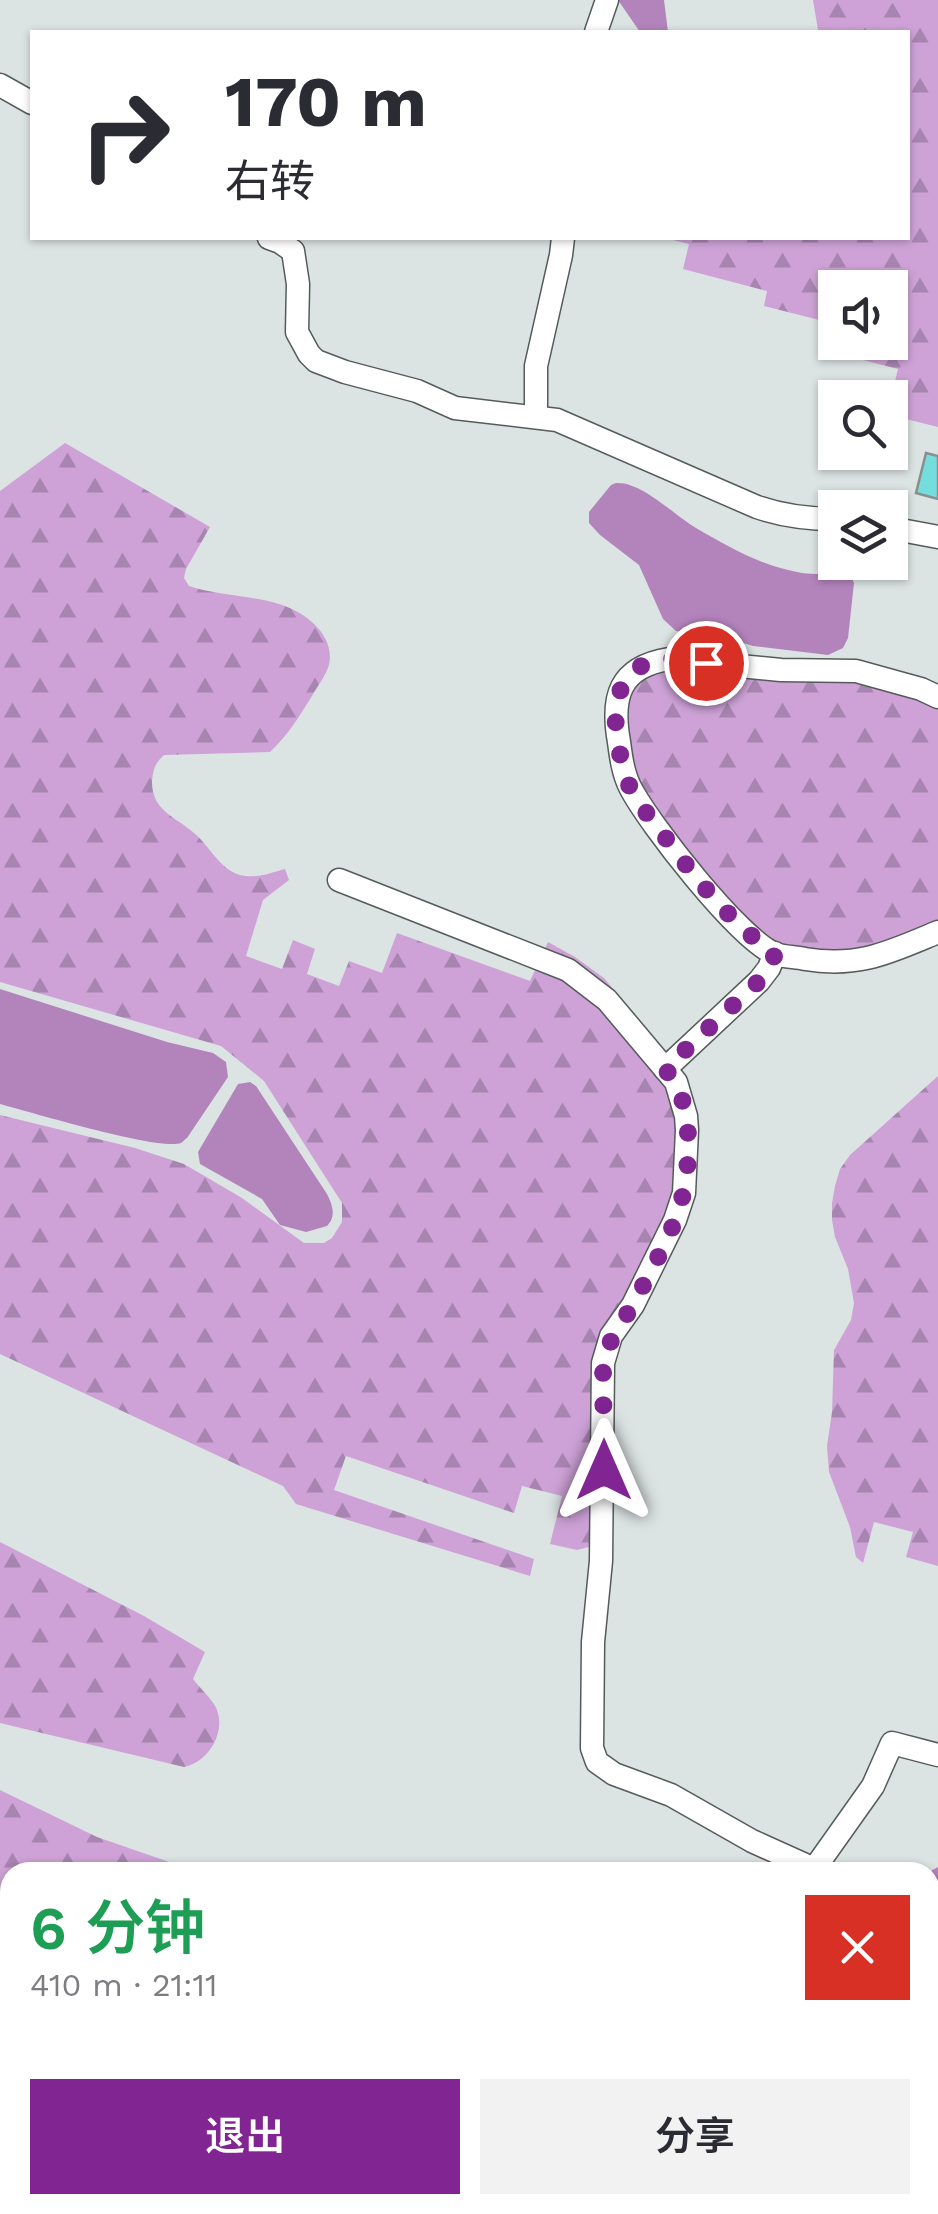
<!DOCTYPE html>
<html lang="zh">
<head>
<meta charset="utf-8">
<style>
  :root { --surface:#fff; --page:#f2f2f3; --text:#2b2b33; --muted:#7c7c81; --accent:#802592 }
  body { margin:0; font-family:"Work Sans","Noto Sans SC",sans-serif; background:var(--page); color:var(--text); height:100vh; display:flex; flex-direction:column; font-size:38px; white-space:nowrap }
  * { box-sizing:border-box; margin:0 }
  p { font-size:32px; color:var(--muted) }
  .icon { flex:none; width:55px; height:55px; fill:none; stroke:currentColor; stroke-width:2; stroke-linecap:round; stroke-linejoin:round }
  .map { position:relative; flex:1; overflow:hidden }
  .drawer { position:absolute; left:0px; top:1862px; width:940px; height:352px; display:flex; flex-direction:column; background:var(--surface); border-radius:30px 30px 0 0; box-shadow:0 2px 8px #0004 }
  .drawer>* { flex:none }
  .hud { position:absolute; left:30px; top:30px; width:880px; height:210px; border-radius:0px; box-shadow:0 2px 8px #0004; background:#fff; color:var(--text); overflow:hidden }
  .buttons { position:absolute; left:818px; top:270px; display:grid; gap:20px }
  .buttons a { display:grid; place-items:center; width:90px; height:90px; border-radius:0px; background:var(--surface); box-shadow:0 2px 8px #0004; font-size:50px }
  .pin { position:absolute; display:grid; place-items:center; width:85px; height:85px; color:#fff; margin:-42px; border:5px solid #fff; border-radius:50%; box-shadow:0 2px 10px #0007 }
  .me { position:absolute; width:110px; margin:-55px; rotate:0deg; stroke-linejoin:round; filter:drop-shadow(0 0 8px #0008) }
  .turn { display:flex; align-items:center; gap:35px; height:210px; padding:0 30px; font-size:45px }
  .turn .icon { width:130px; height:130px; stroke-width:2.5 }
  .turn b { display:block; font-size:70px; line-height:85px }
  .round { display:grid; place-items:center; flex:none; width:105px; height:105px; border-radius:0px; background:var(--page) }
  .summary { display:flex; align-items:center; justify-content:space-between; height:170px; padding:0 30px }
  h1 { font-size:60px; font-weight:600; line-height:75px; color:#1e9e55 }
  .action { display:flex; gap:20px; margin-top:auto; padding:20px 30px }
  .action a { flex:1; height:115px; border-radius:0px; background:var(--accent); color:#fff; font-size:40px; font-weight:600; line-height:115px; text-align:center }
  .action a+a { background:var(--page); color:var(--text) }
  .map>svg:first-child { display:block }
  .forest { fill:url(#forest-firs) }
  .water { fill:#b384bc }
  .building { fill:#76dddd; stroke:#898f8f; stroke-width:2.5 }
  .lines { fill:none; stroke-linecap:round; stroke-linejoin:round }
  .minor-casing { stroke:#555b5b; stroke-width:25 }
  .minor { stroke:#fff; stroke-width:22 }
  .route { stroke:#802592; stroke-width:18; stroke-dasharray:0 32.4 }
</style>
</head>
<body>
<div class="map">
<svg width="938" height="2214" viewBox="0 0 938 2214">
  <defs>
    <pattern id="forest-firs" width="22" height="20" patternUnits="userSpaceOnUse" patternTransform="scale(2.5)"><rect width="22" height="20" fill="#cea2d7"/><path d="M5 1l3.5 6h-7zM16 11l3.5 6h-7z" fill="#a885b0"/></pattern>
  </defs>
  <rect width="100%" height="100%" fill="#dce3e3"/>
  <!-- forest -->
  <g class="forest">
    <polygon points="813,0 938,0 938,427 890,415 890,402 898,369 859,359 864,343 890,342 890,288 835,288 835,324 764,306 767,291 683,269 689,244 665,238 908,238 908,32 803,32 818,30"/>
    <path d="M65,443L210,527L186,569L184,578L189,586C219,596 252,595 282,605C307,613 338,638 328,668C324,678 317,687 312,696C298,718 289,734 270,752L164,755C155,763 153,770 152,782C152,811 176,817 194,833C210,846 219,869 240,875C256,879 270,873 285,869L289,880L263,900L246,956L282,969L293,940L315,949L307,974L339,986L349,961L382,973L397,933L530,981L548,942L575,957L604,978L666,1053L675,1102L680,1167L666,1221L604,1333L596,1545L577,1550L550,1544L562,1496L522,1486L514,1513L346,1456L334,1490L534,1559L530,1576L296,1504L283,1486L0,1354V1115L135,1148L184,1164L242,1198L304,1243H324L332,1238L342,1222V1203L264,1081L221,1046L0,982V491Z"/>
    <polygon points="669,664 837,674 938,702 938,927 875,953 777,949 696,871 629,770 626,690"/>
    <polygon points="938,1076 938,1566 906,1557 913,1532 874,1522 863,1563 856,1557 850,1527 829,1472 827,1446 832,1412 834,1350 851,1320 854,1303 848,1269 835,1237 832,1220 832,1203 835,1186 840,1169 850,1155"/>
    <path d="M0,1542L144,1616L205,1652L193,1679C199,1687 208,1695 214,1704C229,1728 210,1762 184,1767L0,1723Z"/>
    <polygon points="0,1790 97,1837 198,1872 10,1872 10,2205 132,2205 109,2214 0,2213"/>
    <polygon points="938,2106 938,2170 930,2173 930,2111"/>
  </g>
  <!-- water -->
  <g class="water">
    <polygon points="618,0 664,0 668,32 640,32"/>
    <path d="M616,483C641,481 674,515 696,528C727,546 762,566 797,572C815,576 834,572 851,577L854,583L848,638L843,648L828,655L753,646L722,636L676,631L663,619L639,565L600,535L589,523V512L611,485Z"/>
    <path d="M0,989L167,1042L213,1053L226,1062L228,1077L187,1138C185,1139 183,1142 181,1143C159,1151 30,1112 0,1104Z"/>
    <path d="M250,1082L256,1086L327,1194C332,1204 337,1216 327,1226L306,1232L280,1225L262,1199L200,1164L198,1152L238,1084Z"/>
    <polygon points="938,1867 938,1934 930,1929 929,1872"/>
  </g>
  <!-- building -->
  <polygon class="building" points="926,453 938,456 938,499 916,493"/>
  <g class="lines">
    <defs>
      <g id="minor">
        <polyline points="596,32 607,0"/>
        <polyline points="0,85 32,103"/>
        <path d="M269,238L280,242L293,251L298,284L297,332L309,354L316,361L345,372L417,391L455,408L557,420L757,507C783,516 808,519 835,519"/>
        <polyline points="536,416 536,366 561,255 563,238"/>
        <polyline points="890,528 938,537"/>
        <path d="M938,697L921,689L856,671L781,670L669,659C619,667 611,697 619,742C621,757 623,773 630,787C649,824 739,939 775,954C784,957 796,957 805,959C859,968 890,952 938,932"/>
        <polyline points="339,880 568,970 607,1000 676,1082 686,1116 687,1130 684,1193 675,1220 633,1305 611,1336 603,1363 601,1561 593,1642 592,1748 597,1762 614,1774 671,1795 752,1841 814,1869"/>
        <polyline points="665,1069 759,981 769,968 775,953"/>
        <polyline points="812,1872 873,1786 892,1743 938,1755"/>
        <polyline points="930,2081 938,2083"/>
        <polyline points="930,2183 938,2180"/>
        <polyline points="460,2205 469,2214"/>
        <polyline points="500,2214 510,2205"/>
        <polyline points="861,2214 874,2205"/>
      </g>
    </defs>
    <!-- minor casing -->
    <use href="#minor" class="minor-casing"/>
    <!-- minor -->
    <use href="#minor" class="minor"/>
  </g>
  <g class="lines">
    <!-- route -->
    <path class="route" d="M604,1470L603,1364C609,1337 622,1325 634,1302C649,1275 665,1246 676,1218C690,1180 694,1126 678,1088C675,1081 670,1075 665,1069L759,981L769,968L775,954C731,923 697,880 665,837C653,821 639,805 630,787C622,772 620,753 617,735C611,697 624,661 668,659C681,659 694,662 706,663"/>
  </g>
</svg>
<div class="buttons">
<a><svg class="icon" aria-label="sound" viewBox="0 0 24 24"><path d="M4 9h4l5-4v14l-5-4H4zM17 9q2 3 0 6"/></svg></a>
<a><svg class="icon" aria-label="search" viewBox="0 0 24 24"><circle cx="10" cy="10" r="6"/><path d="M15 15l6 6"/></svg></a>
<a><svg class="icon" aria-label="layers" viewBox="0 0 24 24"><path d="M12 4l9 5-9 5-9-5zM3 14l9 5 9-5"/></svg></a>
</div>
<div class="pin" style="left:706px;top:663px;background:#d93025"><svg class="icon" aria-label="arrive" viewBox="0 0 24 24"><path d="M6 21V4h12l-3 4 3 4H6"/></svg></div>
<svg class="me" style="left:604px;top:1470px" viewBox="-20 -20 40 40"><path d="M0-17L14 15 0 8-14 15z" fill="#802592" stroke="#fff" stroke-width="4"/></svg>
<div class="hud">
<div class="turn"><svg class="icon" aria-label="right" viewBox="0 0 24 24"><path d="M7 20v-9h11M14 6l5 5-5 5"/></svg><div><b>170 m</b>右转</div></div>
</div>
<section class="drawer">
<div class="summary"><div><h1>6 分钟</h1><p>410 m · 21:11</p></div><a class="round" style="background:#d93025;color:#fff"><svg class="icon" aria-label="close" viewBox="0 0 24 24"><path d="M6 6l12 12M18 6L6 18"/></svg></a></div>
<div class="action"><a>退出</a><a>分享</a></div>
</section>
</div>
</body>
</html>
